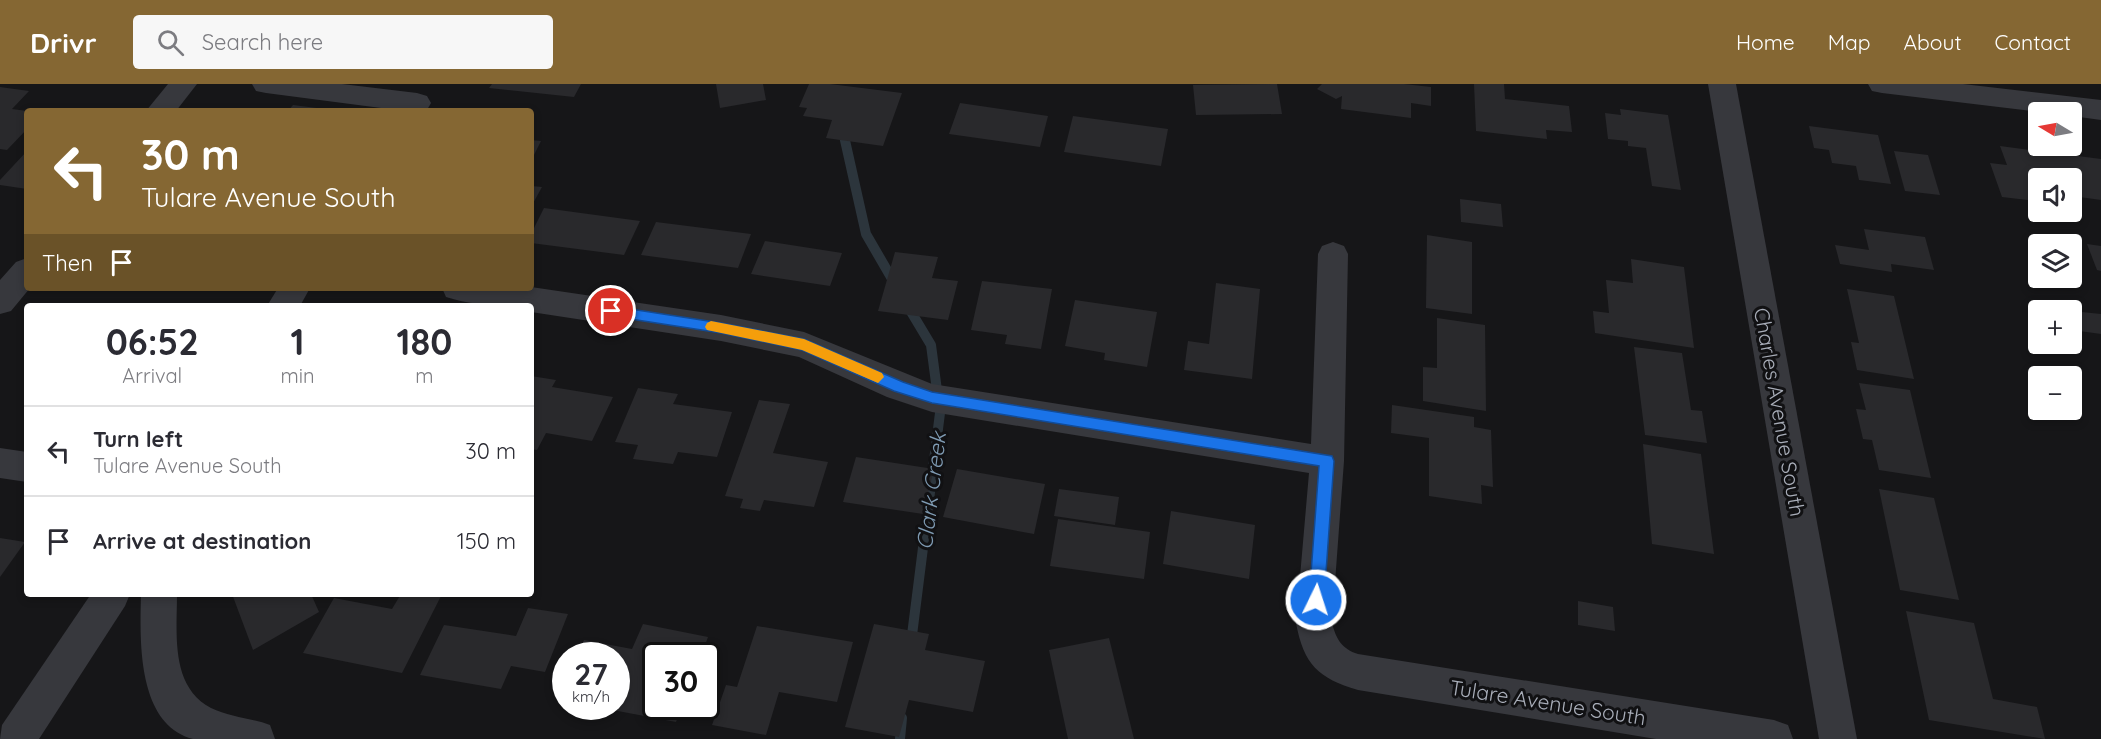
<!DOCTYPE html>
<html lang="en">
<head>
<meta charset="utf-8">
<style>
  :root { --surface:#fff; --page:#f7f7f7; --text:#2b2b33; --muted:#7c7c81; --line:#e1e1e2; --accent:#856733 }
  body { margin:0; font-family:Quicksand,sans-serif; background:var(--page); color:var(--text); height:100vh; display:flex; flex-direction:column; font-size:22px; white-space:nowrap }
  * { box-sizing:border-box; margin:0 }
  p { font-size:20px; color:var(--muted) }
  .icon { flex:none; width:33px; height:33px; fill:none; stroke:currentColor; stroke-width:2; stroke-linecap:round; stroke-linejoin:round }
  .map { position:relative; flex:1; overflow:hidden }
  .sheet { position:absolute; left:24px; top:219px; width:510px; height:294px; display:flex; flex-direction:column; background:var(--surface); border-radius:6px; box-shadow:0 3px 9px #0003 }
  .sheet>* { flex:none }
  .top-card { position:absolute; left:24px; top:24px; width:510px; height:183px; border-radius:6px; box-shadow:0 3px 9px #0003; background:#856733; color:#fff; overflow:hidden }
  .needle { width:39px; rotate:280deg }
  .tools { position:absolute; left:2028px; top:18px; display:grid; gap:12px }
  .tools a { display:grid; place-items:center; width:54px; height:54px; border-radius:6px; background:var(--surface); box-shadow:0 3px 9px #0003; font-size:30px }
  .speed { position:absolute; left:552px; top:558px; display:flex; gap:12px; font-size:30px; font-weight:700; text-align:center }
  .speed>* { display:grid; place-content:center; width:78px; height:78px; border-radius:50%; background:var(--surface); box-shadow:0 3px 9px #0003; line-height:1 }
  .speed small { font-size:15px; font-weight:400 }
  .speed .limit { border:3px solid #111; border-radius:9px; background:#fff; color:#111 }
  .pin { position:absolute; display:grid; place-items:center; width:51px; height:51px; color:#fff; margin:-26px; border:3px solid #fff; border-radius:50%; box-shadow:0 2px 6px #0007 }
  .me { position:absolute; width:66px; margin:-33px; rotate:4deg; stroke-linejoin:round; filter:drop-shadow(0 0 4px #0008) }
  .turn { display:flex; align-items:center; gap:21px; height:126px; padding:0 18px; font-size:27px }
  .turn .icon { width:78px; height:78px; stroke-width:2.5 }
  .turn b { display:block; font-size:42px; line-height:51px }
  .then { display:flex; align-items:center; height:57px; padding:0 18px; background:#0003; gap:12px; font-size:22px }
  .eta { display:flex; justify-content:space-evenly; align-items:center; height:102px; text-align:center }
  .eta b { font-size:36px; font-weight:700; line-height:42px }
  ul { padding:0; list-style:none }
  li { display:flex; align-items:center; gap:18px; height:90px; padding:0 18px; border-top:2px solid var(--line) }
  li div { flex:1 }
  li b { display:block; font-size:22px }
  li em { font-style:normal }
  header { display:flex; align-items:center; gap:36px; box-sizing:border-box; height:84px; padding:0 30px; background:var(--accent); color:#fff }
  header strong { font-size:28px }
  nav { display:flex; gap:33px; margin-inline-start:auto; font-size:21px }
  .search { width:420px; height:54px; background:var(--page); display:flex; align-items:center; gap:15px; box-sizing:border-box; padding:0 21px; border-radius:6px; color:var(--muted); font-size:22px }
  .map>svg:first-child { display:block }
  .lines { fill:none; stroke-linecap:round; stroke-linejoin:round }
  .stream { stroke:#2c353c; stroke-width:10 }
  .building { fill:#29292c }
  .minor { fill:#37383d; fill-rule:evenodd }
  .route { fill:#1a73e8; stroke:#114b97; stroke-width:1.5 }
  .slow { fill:#f59e0b }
  .labels { text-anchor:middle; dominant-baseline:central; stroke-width:6; stroke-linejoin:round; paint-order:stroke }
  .street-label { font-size:21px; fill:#a8adb8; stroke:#111113 }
  .water-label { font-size:22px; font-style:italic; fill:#7f9bb3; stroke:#111113 }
</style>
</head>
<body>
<header>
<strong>Drivr</strong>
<div class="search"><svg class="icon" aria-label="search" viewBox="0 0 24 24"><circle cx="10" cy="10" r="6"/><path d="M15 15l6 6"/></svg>Search here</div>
<nav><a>Home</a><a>Map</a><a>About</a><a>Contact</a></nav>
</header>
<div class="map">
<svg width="2101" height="655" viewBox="0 0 2101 655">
  <rect width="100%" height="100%" fill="#161618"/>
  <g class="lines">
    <!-- stream -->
    <g class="stream">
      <polyline points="842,43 866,150 895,200"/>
      <polyline points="907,221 931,261 940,329 911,559"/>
      <polyline points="900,655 902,634"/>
    </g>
  </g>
  <!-- building -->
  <g class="building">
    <polygon points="492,0 581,0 574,13 489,4"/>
    <polygon points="716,0 763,0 766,16 720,24"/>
    <polygon points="809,0 830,0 902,9 883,62 826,54 832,36 803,32 807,24 799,23"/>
    <polygon points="1277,0 1282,30 1196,31 1193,1"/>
    <polygon points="1322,0 1404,0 1431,3 1431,22 1411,19 1411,34 1341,25 1342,12 1336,15 1317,5"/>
    <polygon points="1474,0 1504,0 1505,15 1569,22 1572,48 1546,46 1547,55 1476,47"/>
    <polygon points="0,3 29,7 12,25 27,27 27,45 7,66 0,65"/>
    <polygon points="960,19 1048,32 1040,63 949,50"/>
    <polygon points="293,21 333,26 333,27 288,27"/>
    <polygon points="1620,25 1668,31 1681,106 1652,102 1646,64 1628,62 1628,57 1608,55 1605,29 1621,31"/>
    <polygon points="1073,32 1168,45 1161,82 1064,68"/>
    <polygon points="1809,42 1878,51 1891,100 1859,96 1856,82 1832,79 1829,66 1814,64"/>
    <polygon points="531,56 541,57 531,77"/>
    <polygon points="2000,62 2101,75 2101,116 2072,112 2072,94 2038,94 2038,99 2030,98 2037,117 2002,113 1990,79 2007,81"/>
    <polygon points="27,67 27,105 0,101 0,96"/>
    <polygon points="1894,67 1928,71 1940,111 1905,107"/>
    <polygon points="531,102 542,103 531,123"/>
    <polygon points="1460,115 1501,120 1503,143 1461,138"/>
    <polygon points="544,124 640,137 624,171 531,159 531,150"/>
    <polygon points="656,138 751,150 738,184 641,171"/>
    <polygon points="1864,145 1925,153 1934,186 1891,180 1892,188 1840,180 1835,161 1869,166"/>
    <polygon points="1427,151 1472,158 1472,230 1426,224"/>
    <polygon points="765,157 842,169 830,202 751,190"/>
    <polygon points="2087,160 2101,162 2101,187 2097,186"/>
    <polygon points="895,168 938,173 932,194 958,197 948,236 878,227"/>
    <polygon points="1631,175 1684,183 1694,264 1595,249 1593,227 1609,229 1606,196 1633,199"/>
    <polygon points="982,197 1052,205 1041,265 1005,260 1007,251 971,246"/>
    <polygon points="1216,199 1260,205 1252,295 1184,286 1188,257 1209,260"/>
    <polygon points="1847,205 1894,212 1914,295 1857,286 1851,258 1859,259"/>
    <polygon points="1075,216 1157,228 1147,283 1104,276 1105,269 1065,262"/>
    <polygon points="2072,227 2101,230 2101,250 2072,246"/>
    <polygon points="1437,234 1485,241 1486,327 1423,317 1423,283 1437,284"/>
    <polygon points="1634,263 1682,269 1691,326 1702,327 1707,359 1645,351"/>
    <polygon points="531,292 556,296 552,303 613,313 592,357 546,349 537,366 531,365"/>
    <polygon points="1859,299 1910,306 1931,394 1879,386 1872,356 1863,355 1856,325 1866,326"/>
    <polygon points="638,304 678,310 673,320 732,328 717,373 678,368 673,380 633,375 638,361 615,358"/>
    <polygon points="759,316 790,320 773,369 828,378 814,423 764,416 760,427 740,424 743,415 725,412"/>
    <polygon points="1392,321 1474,333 1474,343 1491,346 1493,403 1481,401 1482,420 1429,412 1429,354 1391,349"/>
    <polygon points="1643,360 1701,370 1714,470 1652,460"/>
    <polygon points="856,373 934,385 923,430 843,418"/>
    <polygon points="957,385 1045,400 1034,450 943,433"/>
    <polygon points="1059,405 1119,413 1115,441 1054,432"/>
    <polygon points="1879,405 1934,414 1959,516 1900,506"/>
    <polygon points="1171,427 1255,441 1249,495 1163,480"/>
    <polygon points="1058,435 1150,448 1144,495 1050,482"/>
    <polygon points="0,454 25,458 0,493"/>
    <polygon points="232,510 311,510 319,528 253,566"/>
    <polygon points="401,510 441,512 402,589 303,569 334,514 392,525"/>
    <polygon points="1578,517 1613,523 1615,547 1578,541"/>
    <polygon points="528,524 568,530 545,588 511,582 501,605 420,591 444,541 516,552"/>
    <polygon points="1906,527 1974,539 1993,615 2037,623 2045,655 1929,636"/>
    <polygon points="643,540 708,553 701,572 656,572 656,622 682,622 676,638 602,624 616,622 616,572 578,572 584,556 632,565"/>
    <polygon points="874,540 929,550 925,566 985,577 973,628 909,616 899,653 845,643"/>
    <polygon points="757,542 853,558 837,618 779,608 766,651 712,641 726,601 737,603"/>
    <polygon points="1109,554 1134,655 1068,655 1049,566"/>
  </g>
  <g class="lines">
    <!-- minor -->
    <g class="minor">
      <polygon points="168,0 197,0 176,27 146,27"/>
      <polygon points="252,0 342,0 417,9 427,12 431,19 427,26 404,27 266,9 256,7"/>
      <polygon points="1708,0 1736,0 1857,655 1819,655"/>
      <polygon points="1868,0 1963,0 2101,16 2101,36 2072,32 2072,28 2040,28 1882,9 1872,7"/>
      <path d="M1333,158L1344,162L1348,170L1344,377L1332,539C1336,555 1342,565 1358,570L1774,636L1788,641L1793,655H1656L1358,606C1318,594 1304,581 1296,539L1309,389L932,328L887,313L799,273L721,257L531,228V222C502,222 474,222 446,213L442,204L531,203L721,231L804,248L932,300L1311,360L1318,170L1322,162Z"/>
      <polygon points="27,174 27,204 30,204 11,227 0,230 0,196 16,178"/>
      <polygon points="278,204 310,204 300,222 267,222"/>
      <polygon points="0,364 27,368 27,398 0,394"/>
      <polygon points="91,510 130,510 125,522 39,655 0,655 2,641"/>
      <path d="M141,510H177C177,550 170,602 211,624C229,633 251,634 270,641L275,655C255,655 210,655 193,655C136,640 140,554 141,510Z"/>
    </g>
  </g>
  <!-- route -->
  <polygon class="route" points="611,222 721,239 804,255 903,298 932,308 1332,372 1334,377 1324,516 1321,521 1316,523 1311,521 1309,516 1319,382 932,319 894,307 802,266 721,249 611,232 604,227"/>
  <!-- slow -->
  <polygon class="slow" points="711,237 804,255 882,289 884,293 878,299 802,266 707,246 705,243 707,239"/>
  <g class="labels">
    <!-- street labels -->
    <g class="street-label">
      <text transform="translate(1780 328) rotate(80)">Charles Avenue South</text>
      <text transform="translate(1548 618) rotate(9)">Tulare Avenue South</text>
    </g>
    <!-- water labels -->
    <g class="water-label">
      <text transform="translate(931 407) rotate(-83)">Clark Creek</text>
    </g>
  </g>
</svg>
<div class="tools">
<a><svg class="needle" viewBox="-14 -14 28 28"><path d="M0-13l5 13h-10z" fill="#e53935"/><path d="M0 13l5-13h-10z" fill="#7c7c81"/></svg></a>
<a><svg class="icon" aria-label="sound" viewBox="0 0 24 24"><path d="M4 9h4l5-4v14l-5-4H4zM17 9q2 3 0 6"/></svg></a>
<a><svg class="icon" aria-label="layers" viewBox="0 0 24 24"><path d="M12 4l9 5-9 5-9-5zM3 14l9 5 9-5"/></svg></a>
<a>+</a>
<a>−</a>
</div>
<div class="speed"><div>27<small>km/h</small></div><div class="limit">30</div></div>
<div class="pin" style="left:611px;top:227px;background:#d93025"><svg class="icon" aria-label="arrive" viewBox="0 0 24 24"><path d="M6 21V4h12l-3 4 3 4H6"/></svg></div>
<svg class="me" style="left:1316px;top:516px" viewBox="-20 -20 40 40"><circle r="17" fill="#1a73e8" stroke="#fff" stroke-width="3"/><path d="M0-11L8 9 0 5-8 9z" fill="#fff"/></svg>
<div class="top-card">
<div class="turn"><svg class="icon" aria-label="left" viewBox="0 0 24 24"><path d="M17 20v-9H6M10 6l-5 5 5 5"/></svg><div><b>30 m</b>Tulare Avenue South</div></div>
<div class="then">Then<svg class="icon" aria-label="arrive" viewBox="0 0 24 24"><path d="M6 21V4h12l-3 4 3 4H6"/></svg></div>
</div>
<section class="sheet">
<div class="eta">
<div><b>06:52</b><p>Arrival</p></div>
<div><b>1</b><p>min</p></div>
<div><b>180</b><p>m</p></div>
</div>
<ul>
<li><svg class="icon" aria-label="left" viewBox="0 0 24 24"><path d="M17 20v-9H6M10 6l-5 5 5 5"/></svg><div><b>Turn left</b><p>Tulare Avenue South</p></div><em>30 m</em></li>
<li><svg class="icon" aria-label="arrive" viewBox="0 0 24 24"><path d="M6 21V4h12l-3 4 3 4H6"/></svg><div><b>Arrive at destination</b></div><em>150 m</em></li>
</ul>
</section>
</div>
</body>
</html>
